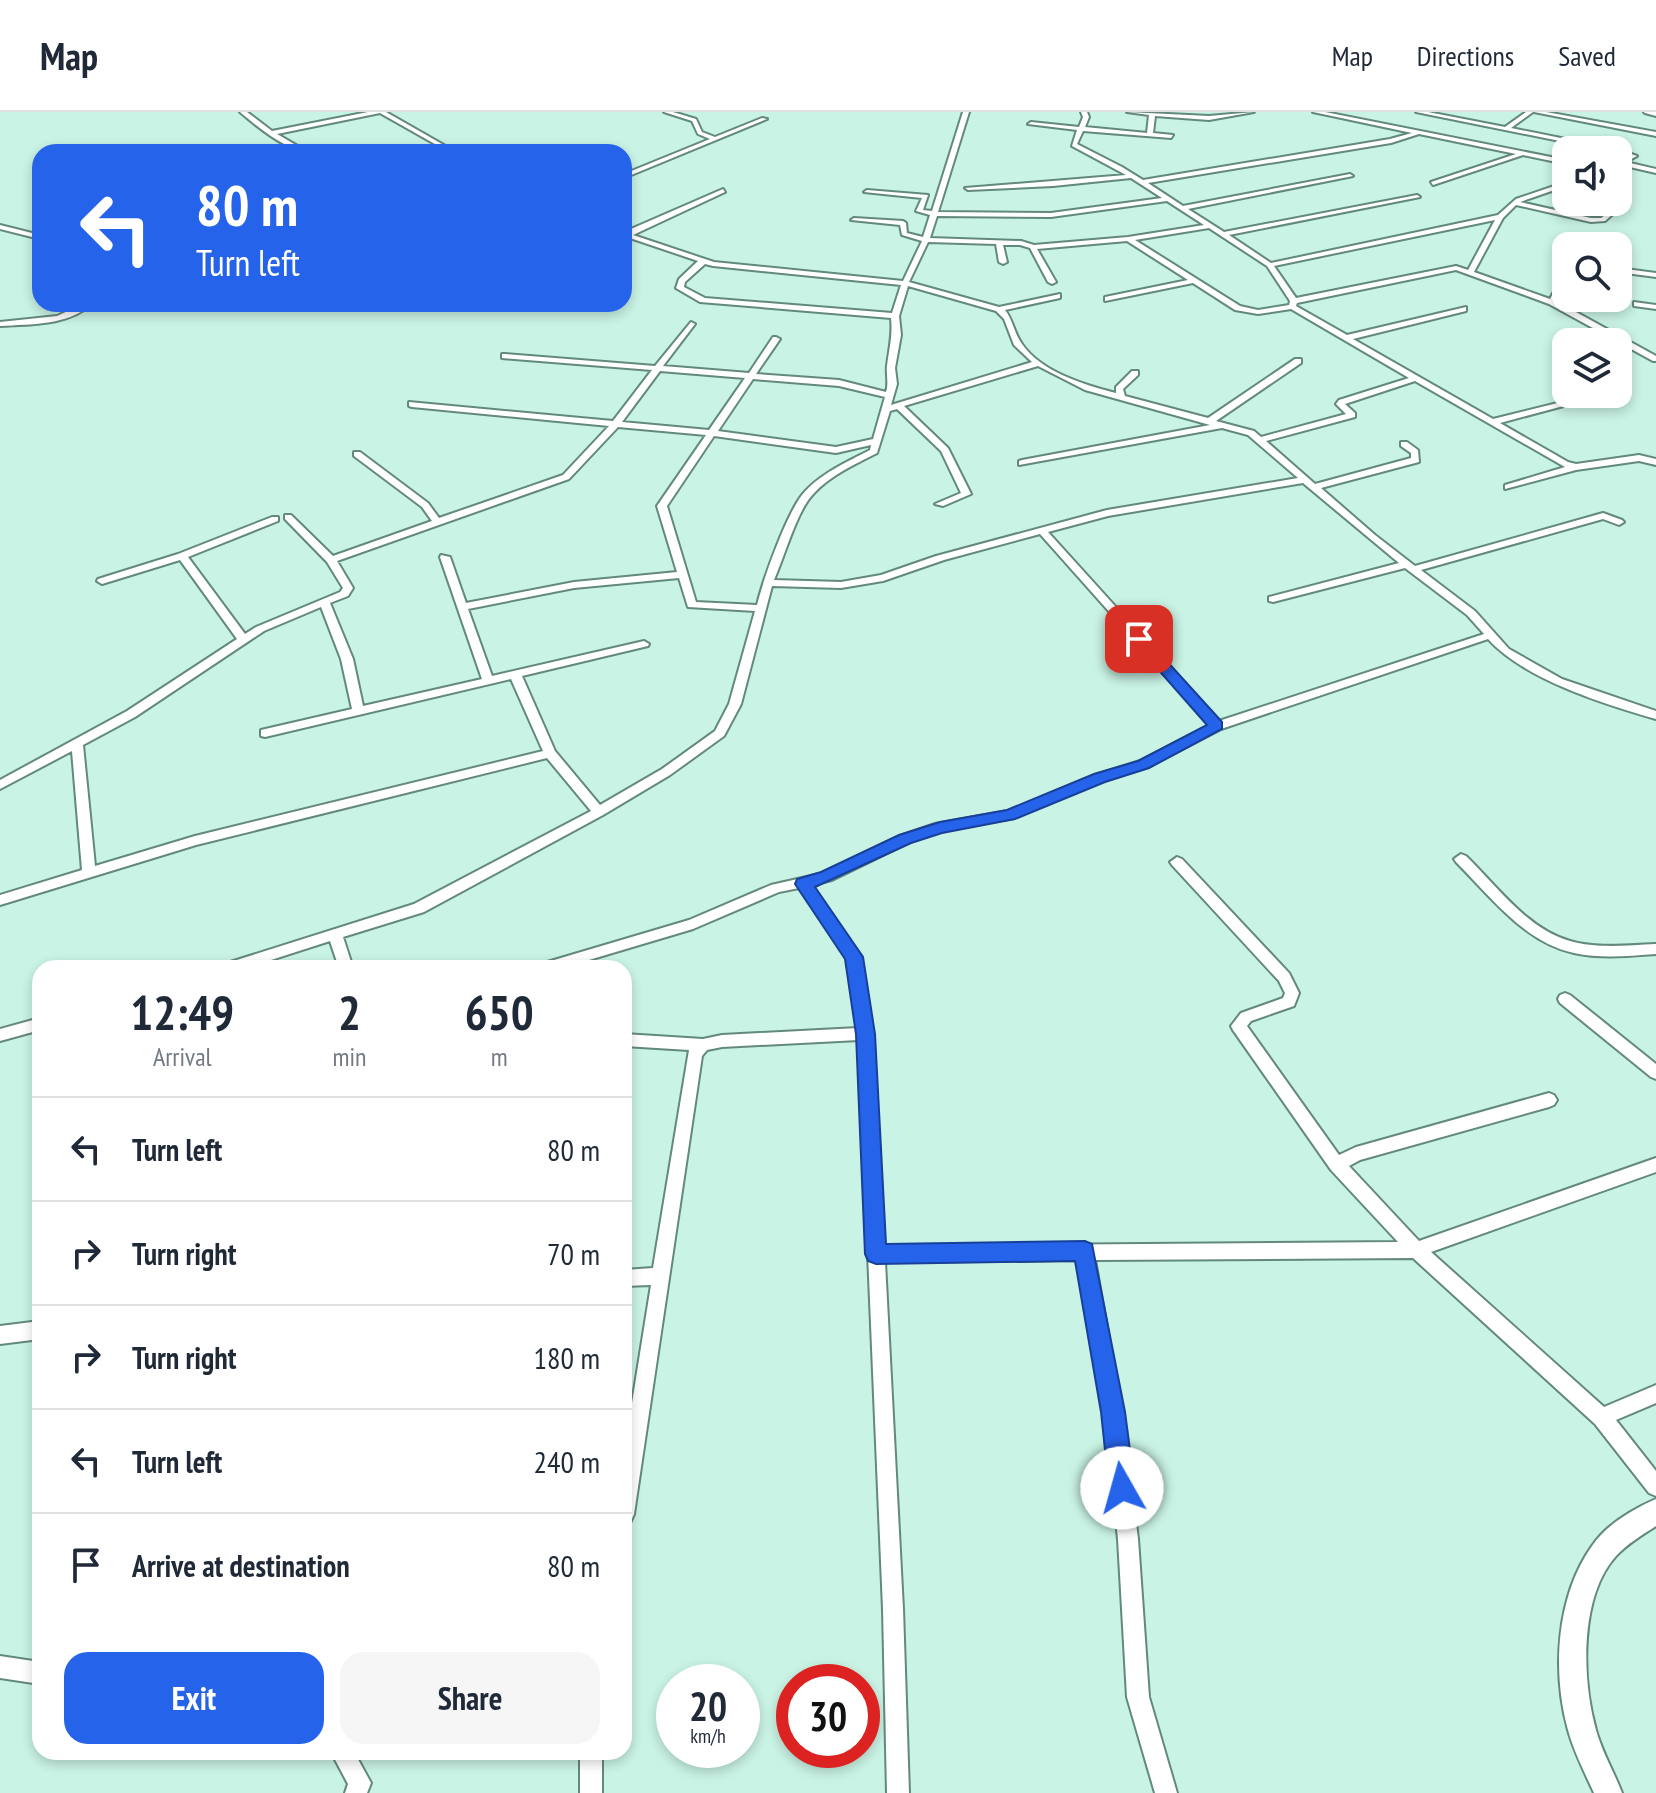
<!DOCTYPE html>
<html lang="en">
<head>
<meta charset="utf-8">
<style>
  :root { --surface:#fff; --page:#f6f6f7; --text:#1f2937; --muted:#747a83; --line:#e0e1e3; --accent:#2563eb }
  body { margin:0; font-family:"PT Sans Narrow",sans-serif; background:var(--page); color:var(--text); height:100vh; display:flex; flex-direction:column; font-size:30px; white-space:nowrap }
  * { box-sizing:border-box; margin:0 }
  p { font-size:26px; color:var(--muted) }
  .icon { flex:none; width:44px; height:44px; fill:none; stroke:currentColor; stroke-width:2; stroke-linecap:round; stroke-linejoin:round }
  .map { position:relative; flex:1; overflow:hidden }
  .side { position:absolute; left:32px; top:848px; width:600px; height:800px; display:flex; flex-direction:column; background:var(--surface); border-radius:24px; box-shadow:0 4px 12px #0003 }
  .side>* { flex:none }
  .guide { position:absolute; left:32px; top:32px; width:600px; height:168px; border-radius:24px; box-shadow:0 4px 12px #0003; background:#2563eb; color:#fff; overflow:hidden }
  .controls { position:absolute; left:1552px; top:24px; display:grid; gap:16px }
  .controls a { display:grid; place-items:center; width:80px; height:80px; border-radius:16px; background:var(--surface); box-shadow:0 4px 12px #0003; font-size:40px }
  .speed { position:absolute; left:656px; top:1552px; display:flex; gap:16px; font-size:40px; font-weight:700; text-align:center }
  .speed>* { display:grid; place-content:center; width:104px; height:104px; border-radius:50%; background:var(--surface); box-shadow:0 4px 12px #0003; line-height:1 }
  .speed small { font-size:20px; font-weight:400 }
  .speed .limit { border:12px solid #d22; background:#fff; color:#111 }
  .pin { position:absolute; display:grid; place-items:center; width:68px; height:68px; color:#fff; margin:-34px; border-radius:16px; box-shadow:0 4px 12px #0006 }
  .me { position:absolute; width:88px; margin:-44px; rotate:353deg; stroke-linejoin:round; filter:drop-shadow(0 0 6px #0008) }
  .turn { display:flex; align-items:center; gap:28px; height:168px; padding:0 32px; font-size:36px }
  .turn .icon { width:104px; height:104px; stroke-width:2.5 }
  .turn b { display:block; font-size:56px; line-height:68px }
  .eta { display:flex; justify-content:space-evenly; align-items:center; height:136px; text-align:center }
  .eta b { font-size:48px; font-weight:700; line-height:56px }
  .cta { display:flex; gap:16px; margin-top:auto; padding:16px 32px }
  .cta a { flex:1; height:92px; border-radius:24px; background:var(--accent); color:#fff; font-size:32px; font-weight:700; line-height:92px; text-align:center }
  .cta a+a { background:var(--page); color:var(--text) }
  ul { padding:0; list-style:none }
  li { display:flex; align-items:center; gap:24px; height:104px; padding:0 32px; border-top:2px solid var(--line) }
  li div { flex:1 }
  li b { display:block; font-size:30px }
  li em { font-style:normal }
  header { display:flex; align-items:center; gap:48px; box-sizing:border-box; height:112px; padding:0 40px; background:var(--surface); border-bottom:2px solid var(--line) }
  header strong { font-size:38px }
  nav { display:flex; gap:44px; margin-inline-start:auto; font-size:28px }
  .map>svg:first-child { display:block }
  .lines { fill:none; stroke-linecap:round; stroke-linejoin:round }
  .minor-casing { stroke:#63897d; stroke-width:4 }
  .tertiary-casing { stroke:#63897d; stroke-width:4 }
  .minor { fill:#fff; fill-rule:evenodd }
  .tertiary { fill:#fff; fill-rule:evenodd }
  .route { fill:#2563eb; stroke:#184099; stroke-width:2 }
</style>
</head>
<body>
<header>
<strong>Map</strong>
<nav><a>Map</a><a>Directions</a><a>Saved</a></nav>
</header>
<div class="map">
<svg width="1656" height="1681" viewBox="0 0 1656 1681">
  <rect width="100%" height="100%" fill="#c9f3e4"/>
  <g class="lines">
    <defs>
      <g id="minor">
        <path d="M240,0H247L272,19L368,0H386L456,40H449L380,1L277,22L308,40C288,40 255,13 240,0Z"/>
        <polygon points="664,0 673,0 696,7 702,20 715,25 762,6 767,7 624,66 624,62 710,27 698,22 692,9"/>
        <path d="M963,0H969L938,100L1051,101L1162,86L1131,66L1053,74L968,78L965,76L1126,63L1072,34L1077,18L1028,12L1031,10L1079,15L1083,5L1081,0H1087L1089,5L1085,15L1147,21L1149,3L1127,0L1209,4L1254,0L1209,8L1155,4L1153,21L1173,23L1171,26L1083,19L1077,32L1122,55L1143,68L1390,27L1412,21L1313,0H1325L1566,48V52L1523,43L1433,73L1431,70L1516,42L1419,22L1391,31L1148,71L1183,94L1350,62L1353,64L1188,97L1224,120L1417,83L1420,85L1229,123L1271,151L1498,103L1516,87L1566,70V74L1520,90L1591,106H1601L1612,98L1615,100L1605,109L1591,110L1516,93L1503,106L1474,160L1550,187L1562,165L1566,163V172L1556,189L1656,244V249H1653L1549,192L1456,158L1297,191L1296,194L1347,223L1466,195V199L1353,227L1493,307L1586,284V288L1500,311L1568,350L1576,352L1639,343L1656,347V353L1639,349L1576,358L1505,377V373L1565,355L1415,269L1345,292L1355,301V305L1266,329L1315,372L1411,346V341L1401,334V330H1407L1418,338L1419,350L1321,376L1375,423L1415,454L1603,401L1622,408L1624,410L1619,413L1603,407L1421,458L1475,499L1509,537L1562,567L1656,599V607C1604,592 1524,567 1488,527L1221,617L1148,655L1103,669L1014,706L941,719L910,730L832,768L811,773L861,845L873,922L884,1134L1398,1130L1331,1058L1233,918L1231,914L1241,901L1283,886L1285,881L1279,869L1172,753L1170,750L1177,745L1182,747L1289,861L1299,881L1294,894L1251,909L1247,914L1339,1043L1356,1035L1549,981L1554,983L1557,988L1554,993L1549,995L1360,1048L1349,1054L1419,1129L1656,1046V1060L1431,1140L1604,1295L1656,1273V1291L1616,1308L1656,1359V1384L1649,1381L1595,1312L1413,1146L1095,1148L1122,1300L1138,1427L1149,1585L1177,1681H1155L1127,1585L1118,1427L1104,1300L1078,1148L885,1150L903,1497L909,1681H887L883,1497L859,928L722,935L707,938L702,944L634,1402L631,1409L624,1412V1341L651,1173L624,1174V1158L653,1156L689,938L624,934V922L703,927L722,923L858,916L847,846L799,776L779,780L693,817L562,856H537L539,852L544,851L689,808L771,773L824,761L900,724L935,712L1008,699L1095,663L1140,649L1210,613L1040,422L944,448L883,469L841,476L772,474L741,592L724,624L670,663L603,703L424,800L343,825L353,856H339L330,829L246,856H222L224,852L414,792L591,699L547,646L196,733L0,793V783L82,758L72,639L0,677V668L127,599L237,527L180,448L102,472L97,469L98,467L178,442L272,405H278V409L188,445L245,522L256,515L340,480L343,476L327,450L285,407V403H291L333,444L432,409L422,395L354,344V340H360L428,391L439,406L563,363L609,314L412,295L409,294V290L613,309L652,258L502,246V242H505L655,254L691,210L695,212L663,254L749,261L773,225H776L780,227L756,262L839,268L886,280C889,271 886,263 887,254C889,237 893,223 891,206L700,190L676,176L679,167L698,149L624,124V120L723,77L725,80L633,123L714,150L903,169L922,129L902,123L900,113L851,108L854,106L903,109L906,111L907,121L923,125L930,103L916,99L922,86L864,80L867,78L928,83L923,98L932,99ZM1167,89L1204,113L1128,125L1034,133L1021,129L930,126L937,104L1051,105ZM1495,108L1468,158L1456,154L1296,186L1274,154ZM1209,116L1267,154L1290,189L1289,193L1258,198L1240,194L1135,128ZM1127,129L1188,168L1105,185V189L1193,171L1235,198L1258,202L1291,197L1409,266L1339,288L1336,292L1346,302L1261,325L1254,319L1216,309L1301,251V247H1295L1208,306L1125,284L1123,277L1138,263V259H1132L1116,275V281C1085,273 1041,260 1022,232C1014,221 1013,208 1005,198L1060,186V182L999,195L909,170L928,130L996,132L999,150L1003,152L1007,150L1003,133H1020L1030,136L1048,170L1052,172L1056,170L1037,137ZM705,152L713,154L901,173L892,201L705,186L684,175L685,170ZM908,174L996,199L1004,207L1014,233L1032,250L891,293L897,272L895,256L901,223L899,204ZM1038,254L1085,278L1210,313L1022,348L1019,349V353L1222,316L1248,323L1298,366L1107,398L936,444L881,463L841,470L774,468C784,445 795,406 809,387C826,365 854,353 877,341L890,299L897,297L941,339L961,381L935,392L943,394L971,382L948,336L904,294ZM660,259L745,266L709,318L622,310ZM753,267L839,274L885,285L873,327L836,335L718,319ZM618,315L706,323L657,394L677,460L574,470L466,491L450,445L441,443L440,445L482,567L363,594L353,547L330,491L348,484L353,476L337,449L569,367ZM714,324L836,341L871,333L870,338C847,350 819,362 802,383C786,404 764,465 757,493L696,490L667,394ZM1303,371L1399,451L1269,485V489L1273,490L1405,456L1467,503L1484,522L1219,609L1048,420L1108,404ZM679,466L688,495L755,499L729,592L715,619L662,657L600,693L555,639L522,564L648,534L649,532L644,529L492,564L468,497L574,476ZM321,495L341,547L352,597L261,618V624L265,625L511,567L543,639L195,724L95,754L83,633L135,605L264,519Z"/>
        <polygon points="1416,0 1428,0 1505,15 1526,0 1533,0 1511,16 1620,38 1637,44 1626,50 1656,57 1656,61 1621,53 1618,54 1618,50 1629,44 1618,41 1618,38 1604,38"/>
        <polygon points="1534,0 1546,0 1656,20 1656,24"/>
        <polygon points="1644,0 1656,0 1656,4 1645,1"/>
        <polygon points="0,113 40,123 40,127 0,117"/>
        <polygon points="1618,156 1656,161 1656,165 1618,160"/>
        <polygon points="1634,190 1656,193 1656,197 1634,194"/>
        <path d="M83,192H92C67,214 31,212 0,214V210L57,204Z"/>
        <path d="M1461,742L1466,744C1496,773 1527,817 1570,829C1597,837 1628,833 1656,832V842C1629,844 1601,847 1574,841C1524,830 1491,785 1456,750L1454,747Z"/>
        <polygon points="1565,881 1570,883 1656,952 1656,967 1651,965 1560,891 1558,887 1560,883"/>
        <polygon points="40,906 40,918 0,929 0,917"/>
        <polygon points="40,1209 40,1227 0,1232 0,1214"/>
        <polygon points="0,1544 40,1550 40,1572 0,1566"/>
        <polygon points="331,1640 354,1640 371,1671 367,1681 345,1681 348,1672"/>
        <rect x="580" y="1640" width="22" height="41"/>
      </g>
      <path id="tertiary" d="M1656,1387V1414C1642,1423 1627,1432 1616,1444C1579,1485 1582,1568 1596,1618C1602,1640 1614,1660 1622,1681H1594C1585,1661 1574,1640 1568,1618C1552,1560 1556,1485 1592,1434C1606,1413 1633,1397 1656,1387Z"/>
    </defs>
    <!-- minor casing -->
    <use href="#minor" class="minor-casing"/>
    <!-- tertiary casing -->
    <use href="#tertiary" class="tertiary-casing"/>
    <!-- minor -->
    <use href="#minor" class="minor"/>
    <!-- tertiary -->
    <use href="#tertiary" class="tertiary"/>
  </g>
  <!-- route -->
  <polygon class="route" points="1139,523 1144,524 1222,610 1222,617 1149,656 1105,670 1015,707 942,721 911,731 815,775 863,845 875,922 886,1132 1085,1129 1092,1132 1125,1300 1135,1376 1131,1385 1122,1389 1113,1385 1109,1376 1101,1300 1075,1149 876,1152 868,1149 865,1142 856,922 845,847 795,772 797,767 821,760 899,723 940,710 1007,698 1094,662 1138,649 1207,613 1134,530 1134,524"/>
</svg>
<div class="controls">
<a><svg class="icon" aria-label="sound" viewBox="0 0 24 24"><path d="M4 9h4l5-4v14l-5-4H4zM17 9q2 3 0 6"/></svg></a>
<a><svg class="icon" aria-label="search" viewBox="0 0 24 24"><circle cx="10" cy="10" r="6"/><path d="M15 15l6 6"/></svg></a>
<a><svg class="icon" aria-label="layers" viewBox="0 0 24 24"><path d="M12 4l9 5-9 5-9-5zM3 14l9 5 9-5"/></svg></a>
</div>
<div class="speed"><div>20<small>km/h</small></div><div class="limit">30</div></div>
<div class="pin" style="left:1139px;top:527px;background:#d93025"><svg class="icon" aria-label="arrive" viewBox="0 0 24 24"><path d="M6 21V4h12l-3 4 3 4H6"/></svg></div>
<svg class="me" style="left:1122px;top:1376px" viewBox="-20 -20 40 40"><circle r="19" fill="#fff"/><path d="M0-13L10 11 0 6-10 11z" fill="#2563eb"/></svg>
<div class="guide">
<div class="turn"><svg class="icon" aria-label="left" viewBox="0 0 24 24"><path d="M17 20v-9H6M10 6l-5 5 5 5"/></svg><div><b>80 m</b>Turn left</div></div>
</div>
<section class="side">
<div class="eta">
<div><b>12:49</b><p>Arrival</p></div>
<div><b>2</b><p>min</p></div>
<div><b>650</b><p>m</p></div>
</div>
<ul>
<li><svg class="icon" aria-label="left" viewBox="0 0 24 24"><path d="M17 20v-9H6M10 6l-5 5 5 5"/></svg><div><b>Turn left</b></div><em>80 m</em></li>
<li><svg class="icon" aria-label="right" viewBox="0 0 24 24"><path d="M7 20v-9h11M14 6l5 5-5 5"/></svg><div><b>Turn right</b></div><em>70 m</em></li>
<li><svg class="icon" aria-label="right" viewBox="0 0 24 24"><path d="M7 20v-9h11M14 6l5 5-5 5"/></svg><div><b>Turn right</b></div><em>180 m</em></li>
<li><svg class="icon" aria-label="left" viewBox="0 0 24 24"><path d="M17 20v-9H6M10 6l-5 5 5 5"/></svg><div><b>Turn left</b></div><em>240 m</em></li>
<li><svg class="icon" aria-label="arrive" viewBox="0 0 24 24"><path d="M6 21V4h12l-3 4 3 4H6"/></svg><div><b>Arrive at destination</b></div><em>80 m</em></li>
</ul>
<div class="cta"><a>Exit</a><a>Share</a></div>
</section>
</div>
</body>
</html>
